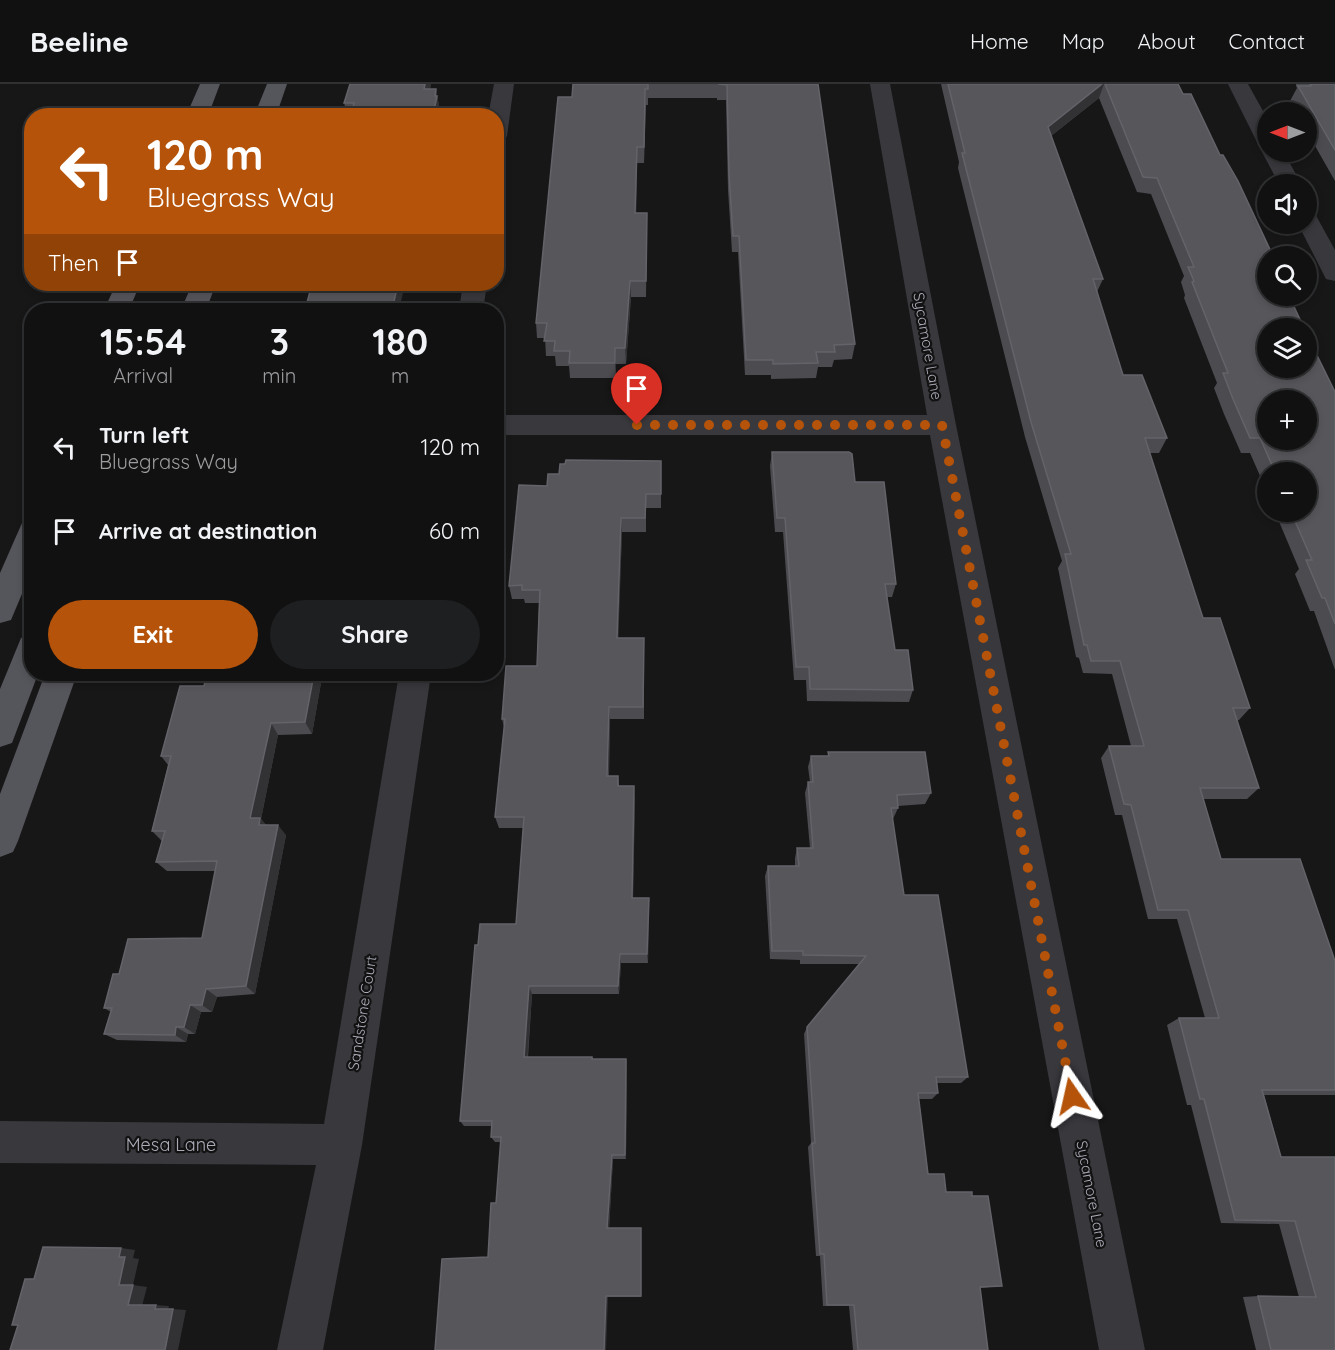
<!DOCTYPE html>
<html lang="en">
<head>
<meta charset="utf-8">
<style>
  :root { --surface:#111112; --page:#1e1f20; --text:#f1f3f6; --muted:#9c9d9f; --line:#303132; --accent:#b45309 }
  body { margin:0; font-family:Quicksand,sans-serif; background:var(--page); color:var(--text); height:100vh; display:flex; flex-direction:column; font-size:22px; white-space:nowrap }
  * { box-sizing:border-box; margin:0 }
  p { font-size:20px; color:var(--muted) }
  .icon { flex:none; width:33px; height:33px; fill:none; stroke:currentColor; stroke-width:2; stroke-linecap:round; stroke-linejoin:round }
  .map { position:relative; flex:1; overflow:hidden }
  .sheet { position:absolute; left:24px; top:219px; width:480px; height:378px; display:flex; flex-direction:column; background:var(--surface); border-radius:24px; box-shadow:0 3px 9px #0003,0 0 0 2px var(--line) }
  .sheet>* { flex:none }
  .top-card { position:absolute; left:24px; top:24px; width:480px; height:183px; border-radius:24px; box-shadow:0 3px 9px #0003,0 0 0 2px var(--line); background:#b45309; color:#fff; overflow:hidden }
  .needle { width:39px; rotate:270deg }
  .fabs { position:absolute; left:1257px; top:18px; display:grid; gap:12px }
  .fabs a { display:grid; place-items:center; width:60px; height:60px; border-radius:50%; background:var(--surface); box-shadow:0 3px 9px #0003,0 0 0 2px var(--line); font-size:30px }
  .pin { position:absolute; display:grid; place-items:center; width:51px; height:51px; color:#fff; margin:-62px -26px; border-radius:50% 50% 50% 0; rotate:-45deg; box-shadow:0 0 6px #0007 }
  .pin .icon { rotate:45deg }
  .me { position:absolute; width:66px; margin:-33px; rotate:349deg; stroke-linejoin:round; filter:drop-shadow(0 0 4px #0008) }
  .turn { display:flex; align-items:center; gap:21px; height:126px; padding:0 24px; font-size:27px }
  .turn .icon { width:78px; height:78px; stroke-width:2.5 }
  .turn b { display:block; font-size:42px; line-height:51px }
  .then { display:flex; align-items:center; height:57px; padding:0 24px; background:#0003; gap:12px; font-size:22px }
  .eta { display:flex; justify-content:space-evenly; align-items:center; height:102px; text-align:center }
  .eta b { font-size:36px; font-weight:800; line-height:42px }
  .button { display:flex; gap:12px; margin-top:auto; padding:12px 24px }
  .button a { flex:1; height:69px; border-radius:36px; background:var(--accent); color:#fff; font-size:24px; font-weight:800; line-height:69px; text-align:center }
  .button a+a { background:var(--page); color:var(--text) }
  ul { padding:0; list-style:none }
  li { display:flex; align-items:center; gap:18px; height:84px; padding:0 24px }
  li div { flex:1 }
  li b { display:block; font-size:22px }
  li em { font-style:normal }
  header { display:flex; align-items:center; gap:36px; box-sizing:border-box; height:84px; padding:0 30px; background:var(--surface); border-bottom:2px solid var(--line) }
  header strong { font-size:28px }
  nav { display:flex; gap:33px; margin-inline-start:auto; font-size:21px }
  .map>svg:first-child { display:block }
  .lines { fill:none; stroke-linecap:round; stroke-linejoin:round }
  .street { fill:#39383d; fill-rule:evenodd }
  .primary { fill:#55555c; fill-rule:evenodd }
  .wall { fill:#4b4b50 }
  .shaded-wall { fill:#323235 }
  .building { fill:#56565b; stroke:#636369; stroke-width:1.5; fill-rule:evenodd }
  .route { stroke:#b45309; stroke-width:10; stroke-dasharray:0 18 }
  .labels { text-anchor:middle; dominant-baseline:central; stroke-width:4.5; stroke-linejoin:round; paint-order:stroke }
  .street-label { font-size:15px; fill:#abacb7; stroke:#121213 }
  .near-street-label { font-size:18px; fill:#abacb7; stroke:#121213 }
</style>
</head>
<body>
<header>
<strong>Beeline</strong>
<nav><a>Home</a><a>Map</a><a>About</a><a>Contact</a></nav>
</header>
<div class="map">
<svg width="1335" height="1266" viewBox="0 0 1335 1266">
  <rect width="100%" height="100%" fill="#171718"/>
  <g class="lines">
    <!-- street -->
    <g class="street">
      <polygon points="494,0 514,0 507,52 504,57 496,58 496,32 488,32"/>
      <polygon points="870,0 890,0 956,341 1145,1266 1099,1266 930,351 496,351 496,331 927,331"/>
      <polygon points="1228,0 1248,0 1268,36 1268,68 1284,68 1301,100 1279,100 1262,68 1265,64 1257,58"/>
      <polygon points="1306,126 1314,128 1335,166 1335,197 1326,195 1298,140 1306,140"/>
      <polygon points="463,200 487,200 483,226 459,226"/>
      <polygon points="399,590 431,590 362,1061 323,1266 277,1266 316,1081 0,1079 0,1037 324,1040"/>
    </g>
    <!-- primary -->
    <g class="primary">
      <polygon points="200,0 220,0 208,32 186,32"/>
      <polygon points="267,0 287,0 276,32 254,32"/>
      <polygon points="116,200 140,200 129,226 104,226"/>
      <polygon points="192,200 216,200 206,226 181,226"/>
      <polygon points="32,436 32,486 11,536 0,539 0,489 22,439"/>
      <polygon points="32,550 32,590 38,590 12,659 0,663 0,605 21,554"/>
      <polygon points="45,590 77,590 18,757 13,768 0,773 0,710"/>
    </g>
  </g>
  <!-- wall -->
  <g class="wall">
    <polygon points="431,0 430,5 436,5 440,28 439,32 348,32 344,19"/>
    <polygon points="573,0 818,0 855,260 852,275 834,276 832,283 818,283 816,294 771,295 771,291 745,291 738,168 732,168 728,106 726,16 717,16 717,14 648,14 648,21 646,21 644,79 637,79 636,129 647,129 646,213 631,213 626,280 616,280 616,294 570,294 569,282 556,282 555,272 546,272 545,254 537,254 536,239 572,13"/>
    <polygon points="941,0 1178,0 1268,172 1335,308 1335,586 1314,527 1310,527 1295,490 1299,485 1275,428 1306,428 1306,388 1268,388 1268,410 1250,369 1241,369 1224,330 1214,304 1217,299 1184,214 1185,211 1181,198 1184,192 1151,110 1137,108 1099,14 1051,52 1103,195 1097,208 1123,291 1167,354 1159,369 1149,369 1203,534 1250,624 1239,636 1237,636 1259,704 1247,715 1203,715 1221,775 1335,877 1335,1011 1264,1011 1335,1266 1256,1266 1243,1213 1258,1212 1299,1213 1279,1140 1221,1139 1191,1021 1187,1021 1167,941 1179,934 1205,934 1177,835 1148,835 1122,731 1115,731 1101,674 1109,662 1131,662 1112,590 1083,589 1079,574 1076,573 1058,484 1062,477 1025,353 958,84 959,78"/>
    <polygon points="1296,0 1335,0 1335,97 1306,46 1306,28 1297,28 1290,17 1297,4 1296,2"/>
    <polygon points="772,368 855,398 896,500 892,513 887,513 895,566 913,606 909,618 807,617 806,596 794,596 783,448 775,448 770,382"/>
    <polygon points="661,377 661,424 646,424 646,448 622,448 618,554 644,554 644,635 610,635 609,692 618,692 619,702 635,713 633,814 649,814 648,879 621,879 619,910 532,910 528,973 592,973 593,975 626,975 627,982 626,1075 613,1075 609,1144 641,1144 641,1213 608,1213 488,1173 496,1119 501,1058 495,1058 491,1053 492,1042 464,1042 460,1037 478,861 516,840 523,744 499,744 495,733 504,643 502,635 537,582 539,519 525,519 524,515 512,515 509,502 547,402 559,390"/>
    <polygon points="207,590 319,590 318,594 321,599 312,650 278,651 261,735 266,741 286,751 255,910 217,913 212,928 201,928 195,950 188,950 186,958 117,956 104,950 111,928 104,924 119,890 202,854 215,787 167,787 156,778 162,757 152,747 168,681 161,672 204,602"/>
    <polygon points="828,668 931,709 925,720 898,722 898,724 893,735 892,735 904,811 968,993 961,999 937,999 938,1009 932,1015 919,1015 928,1090 946,1108 972,1112 1002,1202 980,1204 988,1266 853,1266 849,1222 823,1222 820,1172 816,1172 808,1063 811,1059 804,950 807,943 859,880 800,880 800,876 770,875 765,792 768,782 795,782 795,774 797,764 810,764 805,709 808,698 810,698 808,683 811,672 828,672"/>
  </g>
  <!-- shaded-wall -->
  <g class="shaded-wall">
    <polygon points="425,0 431,0 427,21 424,5"/>
    <polygon points="1102,0 1104,0 1099,14 1043,58 1048,43"/>
    <polygon points="436,5 440,28 439,32 433,32"/>
    <polygon points="637,63 637,79 636,144 635,129"/>
    <polygon points="630,197 631,213 626,280 625,264"/>
    <polygon points="398,200 405,200 399,226 392,226"/>
    <polygon points="615,264 616,280 616,294 615,279"/>
    <polygon points="621,434 622,448 618,567 617,554"/>
    <polygon points="313,590 319,590 318,594 321,599 312,650 305,638"/>
    <polygon points="609,623 610,635 608,704 607,692"/>
    <polygon points="271,639 278,651 261,735 269,745 259,745 250,734"/>
    <polygon points="634,702 635,713 633,824 632,814"/>
    <polygon points="278,741 286,751 255,910 246,902"/>
    <polygon points="649,814 649,824 648,879 647,870"/>
    <polygon points="620,870 621,879 619,910 618,902"/>
    <polygon points="529,902 532,910 527,980 524,973"/>
    <polygon points="206,905 217,913 212,928 202,921"/>
    <polygon points="190,921 201,928 195,950 184,943"/>
    <polygon points="176,943 188,950 186,958 175,951"/>
    <polygon points="626,975 627,982 626,1075 625,1071"/>
    <polygon points="612,1071 613,1075 609,1147 607,1144"/>
    <polygon points="121,1164 135,1166 133,1174 139,1175 133,1201 147,1203 142,1222 128,1221 119,1201 119,1173"/>
    <polygon points="606,1212 608,1213 606,1266 604,1266"/>
    <polygon points="156,1221 169,1222 168,1226 155,1225"/>
    <polygon points="173,1225 186,1226 178,1266 165,1266"/>
  </g>
  <!-- building -->
  <g class="building">
    <polygon points="350,0 425,0 424,5 436,5 435,12 437,12 433,32 351,32 354,19 344,19"/>
    <polygon points="573,0 648,0 648,5 645,5 644,63 637,63 635,129 647,129 646,197 630,197 625,264 615,264 615,279 569,279 570,267 554,267 555,257 544,257 547,239 536,239 558,13 572,13"/>
    <polygon points="718,0 818,0 855,260 834,261 835,268 816,268 818,279 773,280 773,276 746,276 739,152 733,152 729,90 727,1"/>
    <polygon points="948,0 1102,0 1048,43 1103,195 1093,195 1123,291 1142,291 1167,354 1145,354 1203,534 1220,534 1250,624 1233,624 1259,704 1200,704 1221,775 1300,775 1335,877 1335,1006 1262,1006 1281,1073 1335,1073 1335,1266 1271,1266 1258,1212 1316,1213 1295,1137 1235,1136 1204,1015 1200,1015 1179,934 1219,934 1188,826 1158,826 1131,721 1124,720 1109,662 1144,662 1120,577 1091,577 1087,561 1084,561 1065,470 1071,470 1031,338 962,69 965,69"/>
    <path d="M1105,0H1178L1183,10H1191L1220,71H1223L1238,97L1273,172H1268V212H1289L1304,244H1268V284H1306V249L1335,308V540L1325,514H1322L1306,476H1312L1291,428H1306V388H1275L1260,354H1250L1233,315L1223,289H1228L1192,198L1194,197L1188,183H1194L1157,94L1143,93ZM1268,316H1306V356H1268Z"/>
    <polygon points="1310,0 1335,0 1335,66 1298,2 1311,2"/>
    <polygon points="312,200 398,200 392,226 305,226"/>
    <polygon points="772,368 849,368 852,370 855,398 884,398 896,500 885,500 895,566 908,566 913,606 810,605 809,583 796,583 785,434 777,434"/>
    <polygon points="566,376 661,377 661,410 646,410 645,434 621,434 617,554 644,554 643,623 609,623 607,692 618,692 618,702 634,702 632,814 649,814 647,870 620,870 618,902 529,902 524,973 592,973 592,975 626,975 625,1071 612,1071 607,1144 641,1144 641,1212 606,1212 604,1266 435,1266 442,1175 488,1173 491,1119 496,1119 501,1053 491,1053 492,1037 460,1037 475,861 478,861 480,840 516,840 524,733 495,733 505,635 502,635 506,582 537,582 540,506 522,506 522,501 509,502 519,401 547,402 548,390 559,390 560,380 565,380"/>
    <polygon points="207,590 314,590 305,638 271,639 250,734 260,734 259,741 278,741 246,902 206,905 202,921 190,921 184,943 176,943 175,951 104,950 112,924 104,924 113,890 119,890 128,855 202,854 217,777 156,778 165,747 152,747 171,672 161,672 180,602 204,602"/>
    <polygon points="828,668 925,668 931,709 897,711 898,724 891,724 904,811 938,811 968,993 936,993 938,1009 918,1009 928,1090 944,1090 946,1108 972,1108 972,1112 988,1112 1002,1202 980,1203 988,1266 858,1266 854,1221 827,1221 824,1170 820,1170 812,1059 815,1059 807,943 866,872 803,871 803,867 772,867 768,782 799,782 797,764 813,764 808,698 813,698 811,672 829,672"/>
    <polygon points="43,1163 121,1164 119,1173 125,1173 119,1201 133,1201 128,1221 156,1221 155,1225 173,1225 165,1266 10,1266 18,1241 12,1241 25,1195 34,1195"/>
  </g>
  <g class="lines">
    <!-- route -->
    <polyline class="route" points="637,341 942,341 1072,1012"/>
  </g>
  <g class="labels">
    <!-- street labels -->
    <g class="street-label">
      <text transform="translate(928 262) rotate(80)">Sycamore Lane</text>
      <text transform="translate(362 929) rotate(-81)">Sandstone Court</text>
      <text transform="translate(1092 1110) rotate(79)">Sycamore Lane</text>
    </g>
    <!-- near-street labels -->
    <g class="near-street-label">
      <text x="171" y="1060">Mesa Lane</text>
    </g>
  </g>
</svg>
<div class="fabs">
<a><svg class="needle" viewBox="-14 -14 28 28"><path d="M0-13l5 13h-10z" fill="#e53935"/><path d="M0 13l5-13h-10z" fill="#9c9d9f"/></svg></a>
<a><svg class="icon" aria-label="sound" viewBox="0 0 24 24"><path d="M4 9h4l5-4v14l-5-4H4zM17 9q2 3 0 6"/></svg></a>
<a><svg class="icon" aria-label="search" viewBox="0 0 24 24"><circle cx="10" cy="10" r="6"/><path d="M15 15l6 6"/></svg></a>
<a><svg class="icon" aria-label="layers" viewBox="0 0 24 24"><path d="M12 4l9 5-9 5-9-5zM3 14l9 5 9-5"/></svg></a>
<a>+</a>
<a>−</a>
</div>
<div class="pin" style="left:637px;top:341px;background:#d93025"><svg class="icon" aria-label="arrive" viewBox="0 0 24 24"><path d="M6 21V4h12l-3 4 3 4H6"/></svg></div>
<svg class="me" style="left:1072px;top:1012px" viewBox="-20 -20 40 40"><path d="M0-17L14 15 0 8-14 15z" fill="#b45309" stroke="#fff" stroke-width="4"/></svg>
<div class="top-card">
<div class="turn"><svg class="icon" aria-label="left" viewBox="0 0 24 24"><path d="M17 20v-9H6M10 6l-5 5 5 5"/></svg><div><b>120 m</b>Bluegrass Way</div></div>
<div class="then">Then<svg class="icon" aria-label="arrive" viewBox="0 0 24 24"><path d="M6 21V4h12l-3 4 3 4H6"/></svg></div>
</div>
<section class="sheet">
<div class="eta">
<div><b>15:54</b><p>Arrival</p></div>
<div><b>3</b><p>min</p></div>
<div><b>180</b><p>m</p></div>
</div>
<ul>
<li><svg class="icon" aria-label="left" viewBox="0 0 24 24"><path d="M17 20v-9H6M10 6l-5 5 5 5"/></svg><div><b>Turn left</b><p>Bluegrass Way</p></div><em>120 m</em></li>
<li><svg class="icon" aria-label="arrive" viewBox="0 0 24 24"><path d="M6 21V4h12l-3 4 3 4H6"/></svg><div><b>Arrive at destination</b></div><em>60 m</em></li>
</ul>
<div class="button"><a>Exit</a><a>Share</a></div>
</section>
</div>
</body>
</html>
